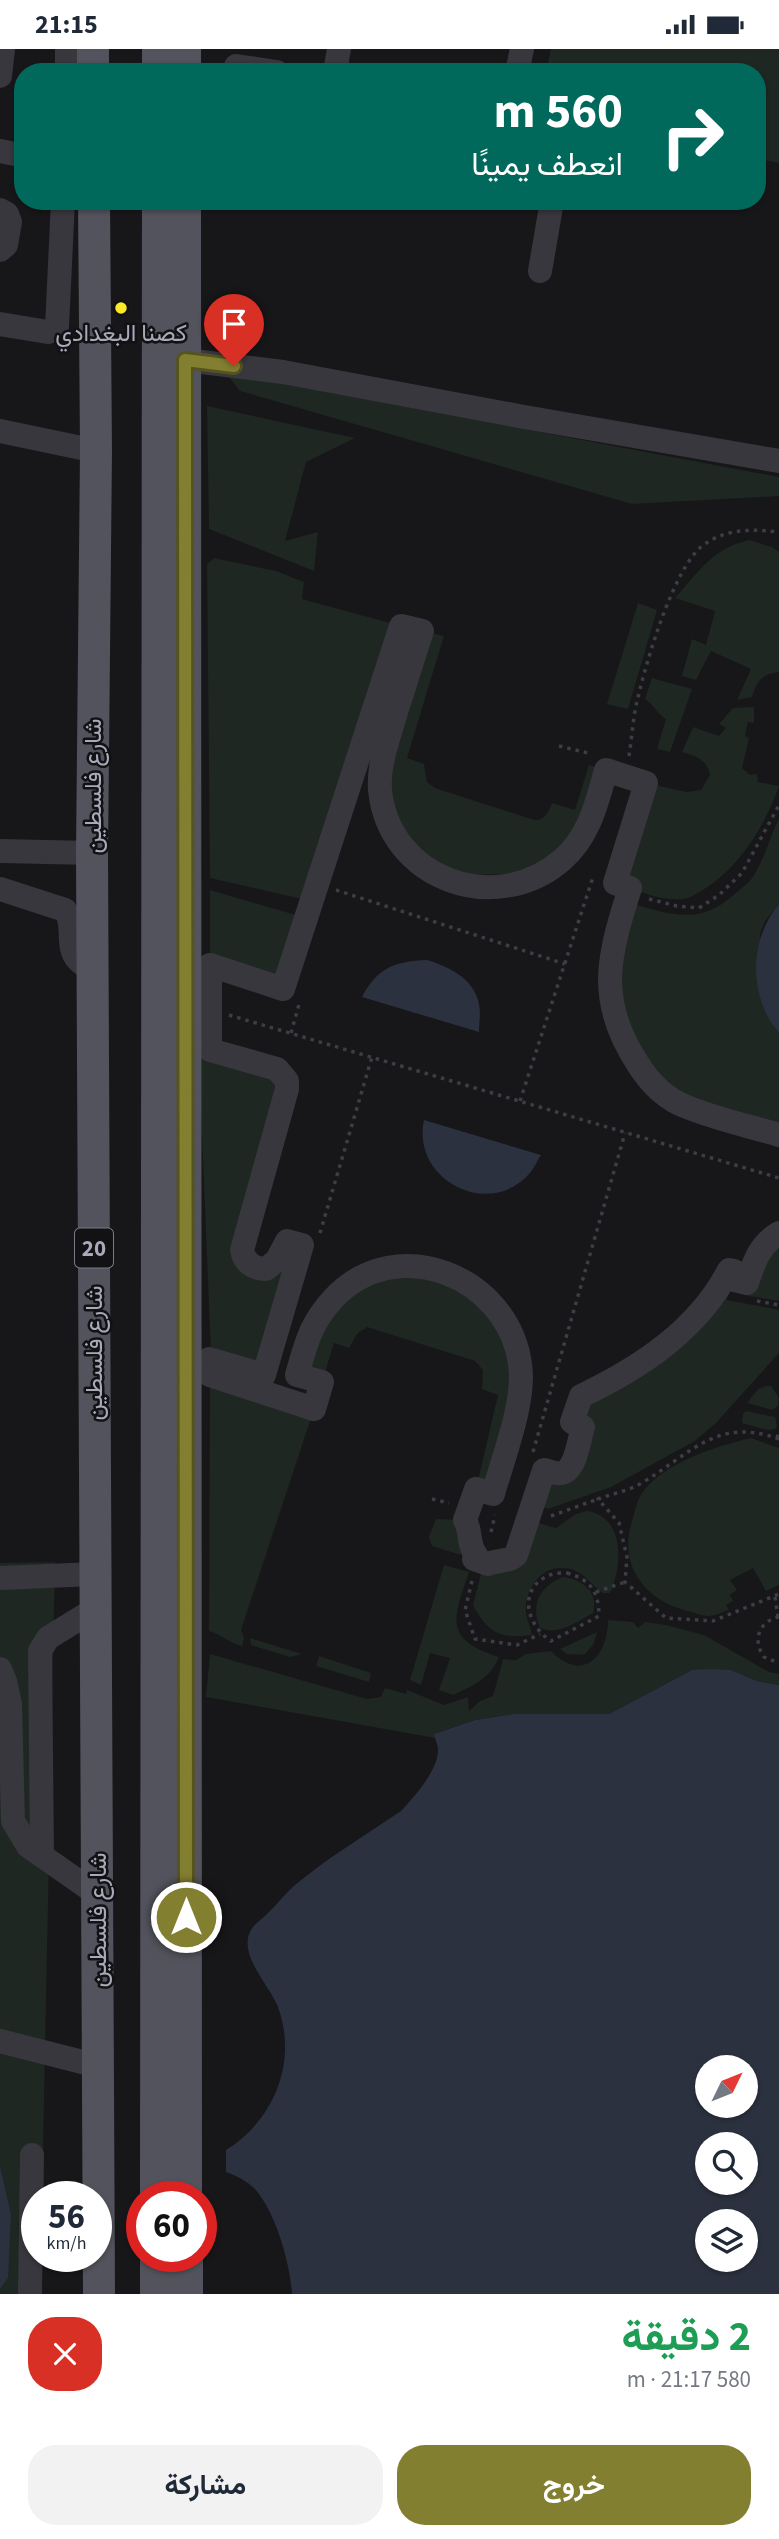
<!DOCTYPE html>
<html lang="ar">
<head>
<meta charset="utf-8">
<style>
  :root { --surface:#fff; --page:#f2f2f3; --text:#1f2937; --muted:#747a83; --accent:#837f31 }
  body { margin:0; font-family:"Source Sans 3",Vazirmatn,sans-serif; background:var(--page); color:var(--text); direction:rtl; height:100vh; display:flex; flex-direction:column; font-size:26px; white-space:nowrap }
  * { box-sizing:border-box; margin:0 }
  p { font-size:23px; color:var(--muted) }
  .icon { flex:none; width:38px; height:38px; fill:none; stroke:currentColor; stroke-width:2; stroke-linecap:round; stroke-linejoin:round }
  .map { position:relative; height:2245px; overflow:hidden; direction:ltr }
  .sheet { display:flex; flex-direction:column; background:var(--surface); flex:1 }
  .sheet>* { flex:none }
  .top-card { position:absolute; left:14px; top:14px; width:752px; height:147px; border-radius:28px; box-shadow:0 2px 5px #0004; direction:rtl; background:#00695c; color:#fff; overflow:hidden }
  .needle { width:46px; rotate:47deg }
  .buttons { position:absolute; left:695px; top:2006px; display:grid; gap:14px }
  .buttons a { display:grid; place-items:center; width:63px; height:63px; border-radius:50%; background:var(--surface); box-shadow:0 2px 5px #0004; font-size:35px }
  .speed { position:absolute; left:21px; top:2132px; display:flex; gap:14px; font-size:35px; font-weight:700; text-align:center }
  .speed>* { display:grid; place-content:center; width:91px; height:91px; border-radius:50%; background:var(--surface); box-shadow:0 2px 5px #0004; line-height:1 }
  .speed small { font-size:18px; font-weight:400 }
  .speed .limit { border:10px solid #d22; background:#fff; color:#111 }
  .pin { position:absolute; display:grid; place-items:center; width:60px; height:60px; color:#fff; margin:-72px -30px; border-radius:50% 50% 50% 0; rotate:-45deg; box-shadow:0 0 7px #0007 }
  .pin .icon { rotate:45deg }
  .me { position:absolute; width:77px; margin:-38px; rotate:0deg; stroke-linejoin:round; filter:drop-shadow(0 0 5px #0008) }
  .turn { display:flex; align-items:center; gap:24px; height:147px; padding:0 28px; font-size:32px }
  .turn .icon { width:91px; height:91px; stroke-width:2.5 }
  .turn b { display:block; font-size:49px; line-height:60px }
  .round { display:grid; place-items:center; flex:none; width:74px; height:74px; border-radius:28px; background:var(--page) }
  .headline { display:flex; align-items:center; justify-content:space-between; height:119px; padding:0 28px }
  h1 { font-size:42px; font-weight:700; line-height:52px; color:#1e9e55 }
  .action { display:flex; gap:14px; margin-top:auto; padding:14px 28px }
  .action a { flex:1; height:80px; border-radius:28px; background:var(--accent); color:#fff; font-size:28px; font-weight:700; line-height:80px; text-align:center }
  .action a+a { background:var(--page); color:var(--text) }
  .status { display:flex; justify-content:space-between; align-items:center; height:49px; padding:0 35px; background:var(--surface); direction:ltr }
  .status svg { height:19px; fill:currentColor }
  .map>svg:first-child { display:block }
  .green { fill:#1e2721 }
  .water { fill:#2b313e; fill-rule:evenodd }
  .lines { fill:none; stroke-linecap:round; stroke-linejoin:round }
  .path { stroke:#3d3d45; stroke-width:3.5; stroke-dasharray:3.5 5; stroke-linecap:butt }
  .minor { stroke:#38373e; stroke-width:24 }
  .major { stroke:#53535d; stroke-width:32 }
  .route-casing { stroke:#555320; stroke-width:18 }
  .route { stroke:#837f31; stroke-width:12 }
  .poi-dot { fill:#fee929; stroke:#121114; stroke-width:2.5 }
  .labels { text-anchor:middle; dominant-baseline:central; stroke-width:5; stroke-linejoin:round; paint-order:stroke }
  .shield { fill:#121114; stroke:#7b7b88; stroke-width:2 }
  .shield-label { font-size:23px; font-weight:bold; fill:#a8a9b9 }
  .poi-label { font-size:24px; fill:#a8a9b9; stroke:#121114 }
  .street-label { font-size:24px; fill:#a8a9b9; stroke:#121114 }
</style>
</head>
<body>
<div class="status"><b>21:15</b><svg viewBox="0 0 49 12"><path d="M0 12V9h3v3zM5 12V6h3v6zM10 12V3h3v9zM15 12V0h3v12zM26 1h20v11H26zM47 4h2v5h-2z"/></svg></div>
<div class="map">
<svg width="779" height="2245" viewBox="0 0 779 2245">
  <rect width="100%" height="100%" fill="#171619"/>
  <!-- green -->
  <g class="green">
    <polygon points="551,0 779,0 779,114 758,110 758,23 546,23"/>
    <polygon points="226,324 779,428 779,447 632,455 240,342"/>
    <polygon points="207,357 355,389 306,413 285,492 318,483 314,522 209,480"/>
    <path d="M749,491L772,498L779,503V623C762,625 757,632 752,648L737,651L751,620L711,602L696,631L682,627L692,590L706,596L715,562L675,549C699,522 713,499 749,491Z"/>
    <polygon points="214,509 276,522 304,533 302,550 401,577 311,852 210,829 207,515"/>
    <polygon points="638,554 657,561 628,660 607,655"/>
    <path d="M422,582L444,587L407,709L424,715L427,733L435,739L534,771C545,771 548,764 552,754L575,761L589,716L606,721L595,762L543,825L437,826L383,757Z"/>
    <path d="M652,629L692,640L670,703L657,700L666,670C660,668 653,655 645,650Z"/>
    <path d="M754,658V674L748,673L745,687L749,689L742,719L750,726L757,725L758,733L779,737C765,777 739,819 703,841C697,844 691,849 684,850C661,853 636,841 615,834L646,734L687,743L701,741L710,726C707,711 696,707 682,703L693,678L719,687L726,679L719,675L733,659Z"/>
    <path d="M779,770V855L765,872L760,885L774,978L779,984V1086L685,1058L642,1022L609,921L626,853C670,865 699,878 736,844C741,839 748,835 752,829C764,812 769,789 779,770Z"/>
    <polygon points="210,841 306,869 283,940 210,916"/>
    <polygon points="201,1007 283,1026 242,1201 253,1218 287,1192 264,1326 211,1304 199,1014"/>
    <polygon points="779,1184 779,1252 744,1246 747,1234"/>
    <polygon points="449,1224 518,1303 493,1445 476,1440 498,1346 482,1340 483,1321 475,1312 367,1278 357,1285 349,1299 334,1294 322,1333 297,1326 310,1281 358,1231"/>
    <polygon points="730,1230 727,1251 779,1261 779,1304 716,1374 695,1392 611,1438 548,1460 533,1456 559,1425 581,1347"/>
    <path d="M210,1326L314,1360L241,1581L244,1589L242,1597C229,1594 222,1586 209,1582Z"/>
    <polygon points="766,1337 771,1337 779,1349 778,1357 772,1361 747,1354 758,1340"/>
    <polygon points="746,1362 775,1368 777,1377 775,1380 767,1381 742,1374 743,1365"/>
    <path d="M751,1389L779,1399V1536L766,1542L753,1519L730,1531L737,1541L730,1546L733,1552L726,1556L729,1561C723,1563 715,1567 708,1567C702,1567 693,1563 687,1562C643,1550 617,1515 633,1469C635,1461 637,1451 642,1444C663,1414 716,1397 751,1389Z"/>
    <path d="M587,1462C625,1468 623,1516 610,1544H603C592,1537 587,1526 573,1521C545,1511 524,1538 526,1564C527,1572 531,1578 532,1586C501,1590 488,1585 473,1556L481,1525L496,1511L528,1471L556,1479L576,1465Z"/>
    <polygon points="436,1470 465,1471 474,1510 432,1497 429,1488"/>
    <polygon points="55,1513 40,2245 0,2245 0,1514"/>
    <path d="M444,1516L469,1523C454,1569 442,1590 499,1608C490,1630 474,1636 453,1646L439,1641L450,1609L430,1604L421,1636L410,1631Z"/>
    <path d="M563,1528C582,1530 599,1543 593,1564C577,1573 558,1587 540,1579C530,1555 540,1537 563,1528Z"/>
    <path d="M608,1571L633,1573L638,1579L645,1573L666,1576L704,1586L769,1623L779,1625V1636L757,1632L731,1621H692L609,1665H514L475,1671L434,1685L435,1689L206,1648L210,1605L367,1650L381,1648L385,1639L406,1645L407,1641L444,1656L468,1648L469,1662L480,1652L493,1647L503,1610L516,1611L526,1605L551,1602C582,1634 608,1608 608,1571Z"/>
    <polygon points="597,1583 593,1596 584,1606 567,1605 560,1600"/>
    <polygon points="250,1589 302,1605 290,1608 251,1596"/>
    <polygon points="319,1607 371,1624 369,1633 316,1617"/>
  </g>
  <!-- water -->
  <g class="water">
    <path d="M779,855V984C748,948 749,890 779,855Z"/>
    <path d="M427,911C449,918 474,929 479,955C481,964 479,975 479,983L362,948C377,919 395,912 427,911Z"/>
    <path d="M424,1071L541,1106C537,1112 534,1120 529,1125C488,1171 411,1130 424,1071Z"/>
    <path d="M708,1620L731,1621L757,1632L779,1636V2245H292C290,2214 276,2164 255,2140C247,2132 237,2127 226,2123V2101C274,2071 298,2013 278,1958C270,1937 237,1905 251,1881C255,1874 265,1868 270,1862C280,1852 289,1840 300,1832C332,1806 367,1785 401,1762C415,1747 438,1721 438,1701C438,1696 435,1690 434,1685L475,1671L514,1665H609L692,1621ZM707,2018H746V2056H707ZM707,2095H746V2133H707ZM707,2172H746V2210H707Z"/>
    <polygon points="0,2117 11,2166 8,2229 0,2240"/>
  </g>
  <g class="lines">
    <!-- path -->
    <g class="path">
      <polyline points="559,697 592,705"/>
      <path d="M629,707C632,688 633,667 638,648C647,611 673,521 702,497C726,479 752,480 779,483"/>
      <polyline points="336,841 565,915"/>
      <polyline points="649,850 677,857 699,859 719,846 742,824 779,756"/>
      <polyline points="229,966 779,1129"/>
      <polyline points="291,984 300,952"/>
      <polyline points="520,1052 593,828"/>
      <polyline points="320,1184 372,1008"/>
      <polyline points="757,1252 779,1256"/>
      <polyline points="777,1389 779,1381"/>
      <path d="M779,1390C716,1367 690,1406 640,1435C627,1442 612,1445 598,1450L619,1474L627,1508L625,1533L666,1569L713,1572L779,1545"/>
      <polyline points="533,1403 625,1084"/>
      <polyline points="432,1450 449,1454"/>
      <polyline points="551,1467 598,1450"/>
      <polyline points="491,1483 495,1466"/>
      <path d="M567,1524C590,1530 599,1543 599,1567L551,1592C526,1576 517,1539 550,1526C555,1524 562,1524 567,1524Z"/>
      <polyline points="472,1532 465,1561 475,1590 517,1596 540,1585"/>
      <polyline points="596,1543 625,1533"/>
      <polyline points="775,1548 778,1568"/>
      <path d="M779,1568C759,1572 752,1591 764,1608L779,1614"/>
    </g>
    <!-- minor -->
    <g class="minor">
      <polyline points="236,17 277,23"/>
      <polyline points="67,23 67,0"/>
      <polyline points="335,23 339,0"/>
      <polyline points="517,23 522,0"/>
      <polyline points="0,27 3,0"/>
      <polyline points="0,102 15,105"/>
      <polyline points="0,161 7,165 10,173 6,196 0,201"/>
      <polyline points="540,222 552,152"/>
      <polyline points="0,275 48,283 57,278 63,152"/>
      <polyline points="185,311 283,323 524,368 779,412"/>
      <polyline points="0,382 96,402"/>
      <polyline points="0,802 92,804"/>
      <path d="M0,840L65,861C76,875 65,898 78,911C82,915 88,919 93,922"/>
      <path d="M779,1086C749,1077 716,1070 687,1058C665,1050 648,1032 636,1012C596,949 609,906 630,839L615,834L646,734L606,721C597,754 589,788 562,811C496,868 389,831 380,741C378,714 389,689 396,663C405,636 413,609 422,582L401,577L283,940L210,916V1001L277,1020L287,1032V1040L242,1201C244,1213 253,1220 266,1220L277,1211L287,1192L302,1196L264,1326L209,1310L210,1326L314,1360L322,1333L297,1326C306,1295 310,1275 333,1250C396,1182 508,1227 520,1315C526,1351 503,1409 493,1445L476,1440L465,1471C472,1483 467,1494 476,1506L474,1510L488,1515C497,1511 509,1513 516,1506L544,1421C549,1422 556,1425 561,1424C576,1422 579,1390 583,1378L572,1373L581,1347C640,1319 698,1281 729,1221L734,1222L730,1230L747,1234C754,1213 759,1196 779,1184"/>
      <polyline points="0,1529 95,1525"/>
      <polyline points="0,1620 5,1632 10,1655 13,1772 28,1797 98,1846"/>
      <polyline points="42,1807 40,1602 48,1589 95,1560"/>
      <polyline points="0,1992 98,2017"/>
      <polyline points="30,2245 32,2106"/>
    </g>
    <!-- major -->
    <g class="major">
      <polyline points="93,0 93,23"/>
      <polyline points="185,0 185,23"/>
      <polyline points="158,23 158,0"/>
      <polyline points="94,152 96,402 92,804 99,2245"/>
      <polyline points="185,152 186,2147"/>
      <polyline points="156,2147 158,152"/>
      <polyline points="156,2207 156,2245"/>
      <polyline points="187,2207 187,2245"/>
    </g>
  </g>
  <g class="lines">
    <defs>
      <polyline id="route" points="186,1868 185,311 234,317"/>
    </defs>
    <!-- route casing -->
    <use href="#route" class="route-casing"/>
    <!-- route -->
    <use href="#route" class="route"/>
  </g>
  <!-- markers -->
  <circle class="poi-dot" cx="121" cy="259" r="7"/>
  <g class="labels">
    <!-- shield labels -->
    <rect class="shield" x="75" y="1179.5" width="38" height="39" rx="5"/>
    <g class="shield-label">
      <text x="94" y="1199">20</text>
    </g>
    <!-- poi labels -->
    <g class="poi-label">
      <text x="121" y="284">كصنا البغدادي</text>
    </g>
    <!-- street labels -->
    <g class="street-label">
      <text transform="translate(93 737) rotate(-90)">شارع فلسطين</text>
      <text transform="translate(94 1304) rotate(-90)">شارع فلسطين</text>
      <text transform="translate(98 1871) rotate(-90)">شارع فلسطين</text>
    </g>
  </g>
</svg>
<div class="buttons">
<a><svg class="needle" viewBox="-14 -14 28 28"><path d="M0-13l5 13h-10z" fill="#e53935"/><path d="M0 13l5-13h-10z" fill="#747a83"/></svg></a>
<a><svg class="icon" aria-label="search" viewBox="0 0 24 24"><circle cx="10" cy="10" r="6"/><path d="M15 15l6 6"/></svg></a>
<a><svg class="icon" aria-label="layers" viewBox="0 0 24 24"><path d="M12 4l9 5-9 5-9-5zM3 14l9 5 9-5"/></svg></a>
</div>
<div class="speed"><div>56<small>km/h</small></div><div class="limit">60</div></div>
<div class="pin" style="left:234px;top:317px;background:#d93025"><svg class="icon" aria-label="arrive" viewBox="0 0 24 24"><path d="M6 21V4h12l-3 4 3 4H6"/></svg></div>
<svg class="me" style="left:186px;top:1868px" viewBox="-20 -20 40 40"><circle r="17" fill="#837f31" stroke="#fff" stroke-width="3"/><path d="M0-11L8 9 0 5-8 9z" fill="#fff"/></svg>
<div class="top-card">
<div class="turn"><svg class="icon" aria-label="right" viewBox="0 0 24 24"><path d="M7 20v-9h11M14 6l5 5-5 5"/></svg><div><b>560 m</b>انعطف يمينًا</div></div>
</div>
</div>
<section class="sheet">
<div class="headline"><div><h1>2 دقيقة</h1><p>580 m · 21:17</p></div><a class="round" style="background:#d93025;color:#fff"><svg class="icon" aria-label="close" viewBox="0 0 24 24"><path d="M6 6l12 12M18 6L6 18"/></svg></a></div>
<div class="action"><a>خروج</a><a>مشاركة</a></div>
</section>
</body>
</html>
